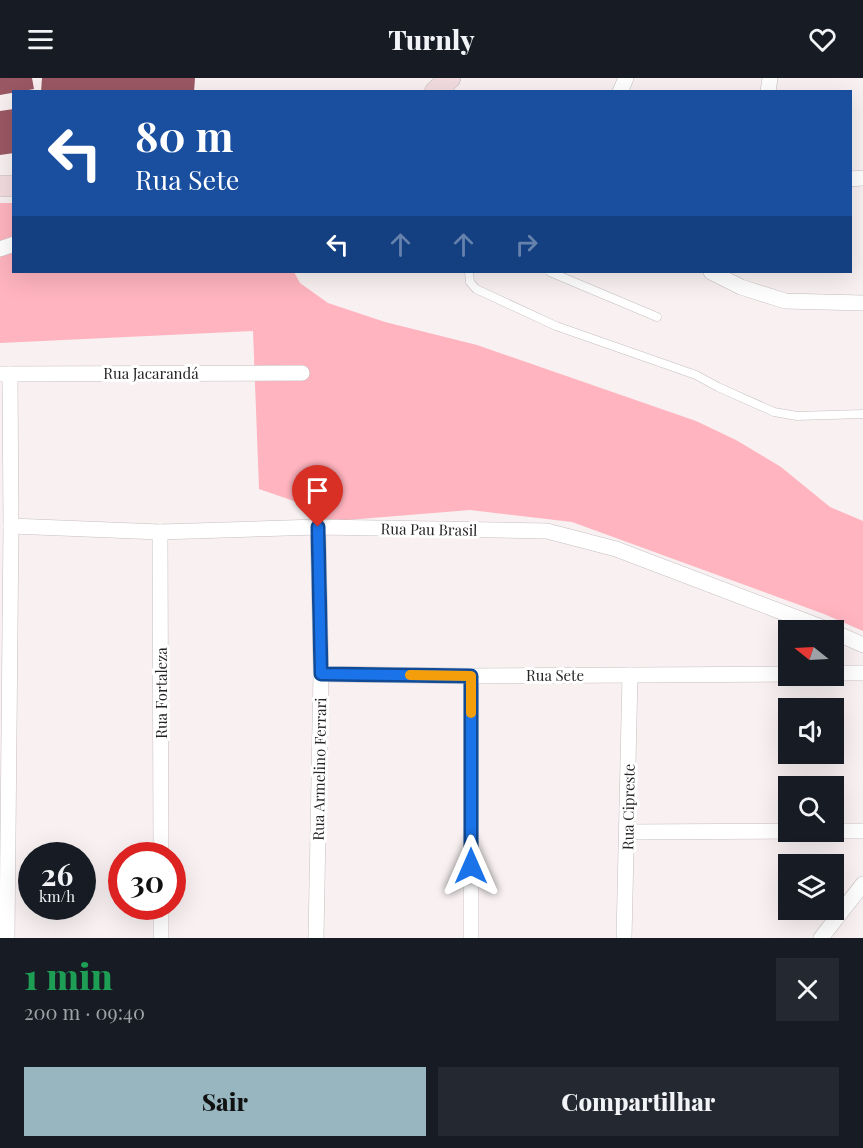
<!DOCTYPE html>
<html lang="pt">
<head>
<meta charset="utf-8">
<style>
  :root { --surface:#171b24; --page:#242831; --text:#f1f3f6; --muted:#9ea1a6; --accent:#97b6c0 }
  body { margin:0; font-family:"Playfair Display",serif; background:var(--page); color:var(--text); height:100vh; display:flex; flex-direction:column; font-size:22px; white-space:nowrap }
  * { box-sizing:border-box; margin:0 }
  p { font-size:20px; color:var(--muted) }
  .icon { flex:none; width:33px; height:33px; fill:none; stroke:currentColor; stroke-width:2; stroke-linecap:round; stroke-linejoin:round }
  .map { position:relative; height:860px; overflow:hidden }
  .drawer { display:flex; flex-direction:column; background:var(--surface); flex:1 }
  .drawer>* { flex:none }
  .guide { position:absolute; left:12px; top:12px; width:840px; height:183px; border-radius:0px; box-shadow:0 6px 24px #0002; background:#1a4fa0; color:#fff; overflow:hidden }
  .needle { width:39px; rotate:288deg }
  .buttons { position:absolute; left:778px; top:542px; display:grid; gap:12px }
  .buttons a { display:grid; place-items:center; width:66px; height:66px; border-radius:0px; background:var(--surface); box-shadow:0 6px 24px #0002; font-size:30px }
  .speed { position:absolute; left:18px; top:764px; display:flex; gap:12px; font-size:30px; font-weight:700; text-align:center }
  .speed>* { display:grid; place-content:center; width:78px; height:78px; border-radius:50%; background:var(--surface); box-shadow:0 6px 24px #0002; line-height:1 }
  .speed small { font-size:15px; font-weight:400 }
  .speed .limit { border:9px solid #d22; background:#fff; color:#111 }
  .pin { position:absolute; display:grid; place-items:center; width:51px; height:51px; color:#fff; margin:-62px -26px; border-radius:50% 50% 50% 0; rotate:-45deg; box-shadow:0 0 6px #0007 }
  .pin .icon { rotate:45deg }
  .me { position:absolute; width:66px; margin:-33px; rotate:0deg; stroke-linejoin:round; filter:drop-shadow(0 0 4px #0008) }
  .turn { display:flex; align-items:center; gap:21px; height:126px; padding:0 24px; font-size:27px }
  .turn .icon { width:78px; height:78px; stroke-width:2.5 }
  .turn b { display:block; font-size:42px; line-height:51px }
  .lanes { display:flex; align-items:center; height:57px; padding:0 24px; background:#0003; justify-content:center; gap:30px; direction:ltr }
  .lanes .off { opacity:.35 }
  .round { display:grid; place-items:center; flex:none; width:63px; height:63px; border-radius:0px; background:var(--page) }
  .summary { display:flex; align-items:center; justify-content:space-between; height:102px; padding:0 24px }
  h1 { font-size:36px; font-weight:800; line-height:45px; color:#1e9e55 }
  .cta { display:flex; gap:12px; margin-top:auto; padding:12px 24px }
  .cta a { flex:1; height:69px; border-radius:0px; background:var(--accent); color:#111; font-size:24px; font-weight:800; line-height:69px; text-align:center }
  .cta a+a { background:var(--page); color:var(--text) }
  header { display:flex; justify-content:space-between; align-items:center; height:78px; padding:0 24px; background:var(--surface); font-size:27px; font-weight:800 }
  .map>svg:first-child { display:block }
  .green { fill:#ffb4bf }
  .building { fill:#9a5864 }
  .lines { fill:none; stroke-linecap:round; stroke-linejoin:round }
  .lane-casing { stroke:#c6bfc0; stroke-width:9 }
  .street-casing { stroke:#c6bfc0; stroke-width:16 }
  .secondary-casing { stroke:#c6bfc0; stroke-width:22 }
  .lane { stroke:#fff; stroke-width:8 }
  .street { stroke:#fff; stroke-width:15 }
  .secondary { stroke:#f3dce0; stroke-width:21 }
  .route-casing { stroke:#114b97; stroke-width:15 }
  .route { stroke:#1a73e8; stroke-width:10 }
  .slow { stroke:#f59e0b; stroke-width:10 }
  .labels { text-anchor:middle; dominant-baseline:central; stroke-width:6; stroke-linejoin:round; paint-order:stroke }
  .street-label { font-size:15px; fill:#262324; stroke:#fff }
</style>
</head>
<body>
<header><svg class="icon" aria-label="menu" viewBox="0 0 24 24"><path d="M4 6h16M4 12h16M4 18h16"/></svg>Turnly<svg class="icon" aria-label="heart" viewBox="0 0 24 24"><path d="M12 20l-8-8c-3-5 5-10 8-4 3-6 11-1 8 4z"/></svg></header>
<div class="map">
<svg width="863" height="860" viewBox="0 0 863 860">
  <rect width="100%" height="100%" fill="#f8f0f1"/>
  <!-- green -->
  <polygon class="green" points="0,125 13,125 14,194 294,194 300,205 328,225 385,244 477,267 696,343 736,362 781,389 830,429 863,443 863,553 824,536 572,444 470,432 323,444 323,433 259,411 253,253 0,265"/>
  <!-- building -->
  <g class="building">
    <polygon points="0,0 32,0 34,11 0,17"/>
    <polygon points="42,0 195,0 194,14 41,14"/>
    <polygon points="14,31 14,75 0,77 0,33"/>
  </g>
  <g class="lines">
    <defs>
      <g id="lane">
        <polyline points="469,194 470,204 476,211 556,248 696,297 718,309 774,334 797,338 863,336"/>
        <polyline points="550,194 657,239"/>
      </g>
      <g id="street">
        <polyline points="620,14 626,0"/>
        <polyline points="768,14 770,0"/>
        <polyline points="850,101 863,100"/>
        <polyline points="0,171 14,166"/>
        <polyline points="711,194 741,209 785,223 863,225"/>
        <polyline points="0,296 302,295"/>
        <polyline points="11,448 160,454 318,449 547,453 616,471 829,552"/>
        <polyline points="160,454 161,777"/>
        <polyline points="834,554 863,567"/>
        <polyline points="834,595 863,595"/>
        <polyline points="321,596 471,598 789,596"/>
        <polyline points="471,598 471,860"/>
        <polyline points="834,753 863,753"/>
        <polyline points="627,754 789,753"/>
        <polyline points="161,828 161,860"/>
        <polyline points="7,860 11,448 10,296"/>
        <polyline points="316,860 321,596 318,449"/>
        <polyline points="624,860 630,597"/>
        <polyline points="821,860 863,806"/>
      </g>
      <g id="secondary">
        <polyline points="435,14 450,0"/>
        <polyline points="0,108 14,108"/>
      </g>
    </defs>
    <!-- lane casing -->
    <use href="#lane" class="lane-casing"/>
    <!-- street casing -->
    <use href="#street" class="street-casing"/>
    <!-- secondary casing -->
    <use href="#secondary" class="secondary-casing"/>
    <!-- lane -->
    <use href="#lane" class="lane"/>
    <!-- street -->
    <use href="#street" class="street"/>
    <!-- secondary -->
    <use href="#secondary" class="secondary"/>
  </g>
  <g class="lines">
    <defs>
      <polyline id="route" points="318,449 321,596 471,598 471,788"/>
    </defs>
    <!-- route casing -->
    <use href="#route" class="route-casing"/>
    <!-- route -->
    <use href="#route" class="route"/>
    <!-- slow -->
    <polyline class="slow" points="410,597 471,598 471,635"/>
  </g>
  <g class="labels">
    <!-- street labels -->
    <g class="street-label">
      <text x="151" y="295">Rua Jacarandá</text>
      <text transform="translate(429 451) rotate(1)">Rua Pau Brasil</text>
      <text x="555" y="597">Rua Sete</text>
      <text transform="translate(161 615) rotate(-90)">Rua Fortaleza</text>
      <text transform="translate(319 691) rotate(-89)">Rua Armelino Ferrari</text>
      <text transform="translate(628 729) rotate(-89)">Rua Cipreste</text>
    </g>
  </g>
</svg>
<div class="buttons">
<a><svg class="needle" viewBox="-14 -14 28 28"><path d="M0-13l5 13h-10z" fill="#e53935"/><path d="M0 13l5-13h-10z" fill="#9ea1a6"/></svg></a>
<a><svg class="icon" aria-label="sound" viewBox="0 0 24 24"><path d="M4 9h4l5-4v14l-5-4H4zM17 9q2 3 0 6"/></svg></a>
<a><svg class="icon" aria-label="search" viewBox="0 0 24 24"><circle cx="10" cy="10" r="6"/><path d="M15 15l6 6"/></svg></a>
<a><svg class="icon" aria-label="layers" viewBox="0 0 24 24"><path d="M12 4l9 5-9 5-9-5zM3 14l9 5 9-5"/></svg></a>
</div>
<div class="speed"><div>26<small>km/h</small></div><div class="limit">30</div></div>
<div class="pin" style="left:318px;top:449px;background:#d93025"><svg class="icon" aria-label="arrive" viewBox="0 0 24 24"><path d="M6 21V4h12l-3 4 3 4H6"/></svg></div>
<svg class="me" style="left:471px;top:788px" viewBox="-20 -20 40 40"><path d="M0-17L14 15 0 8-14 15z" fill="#1a73e8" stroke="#fff" stroke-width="4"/></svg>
<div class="guide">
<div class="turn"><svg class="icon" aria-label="left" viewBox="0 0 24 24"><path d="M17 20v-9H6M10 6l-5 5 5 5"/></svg><div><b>80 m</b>Rua Sete</div></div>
<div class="lanes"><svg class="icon" aria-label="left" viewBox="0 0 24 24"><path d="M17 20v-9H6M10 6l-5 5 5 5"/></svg><svg class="icon off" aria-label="ahead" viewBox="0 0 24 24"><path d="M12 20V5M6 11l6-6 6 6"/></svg><svg class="icon off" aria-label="ahead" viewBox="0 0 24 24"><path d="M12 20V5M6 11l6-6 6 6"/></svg><svg class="icon off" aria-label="right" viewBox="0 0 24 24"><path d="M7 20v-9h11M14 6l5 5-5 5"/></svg></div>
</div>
</div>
<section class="drawer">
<div class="summary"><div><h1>1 min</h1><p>200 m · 09:40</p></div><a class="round"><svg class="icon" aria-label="close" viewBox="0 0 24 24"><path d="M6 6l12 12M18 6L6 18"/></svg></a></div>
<div class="cta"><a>Sair</a><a>Compartilhar</a></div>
</section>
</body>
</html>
